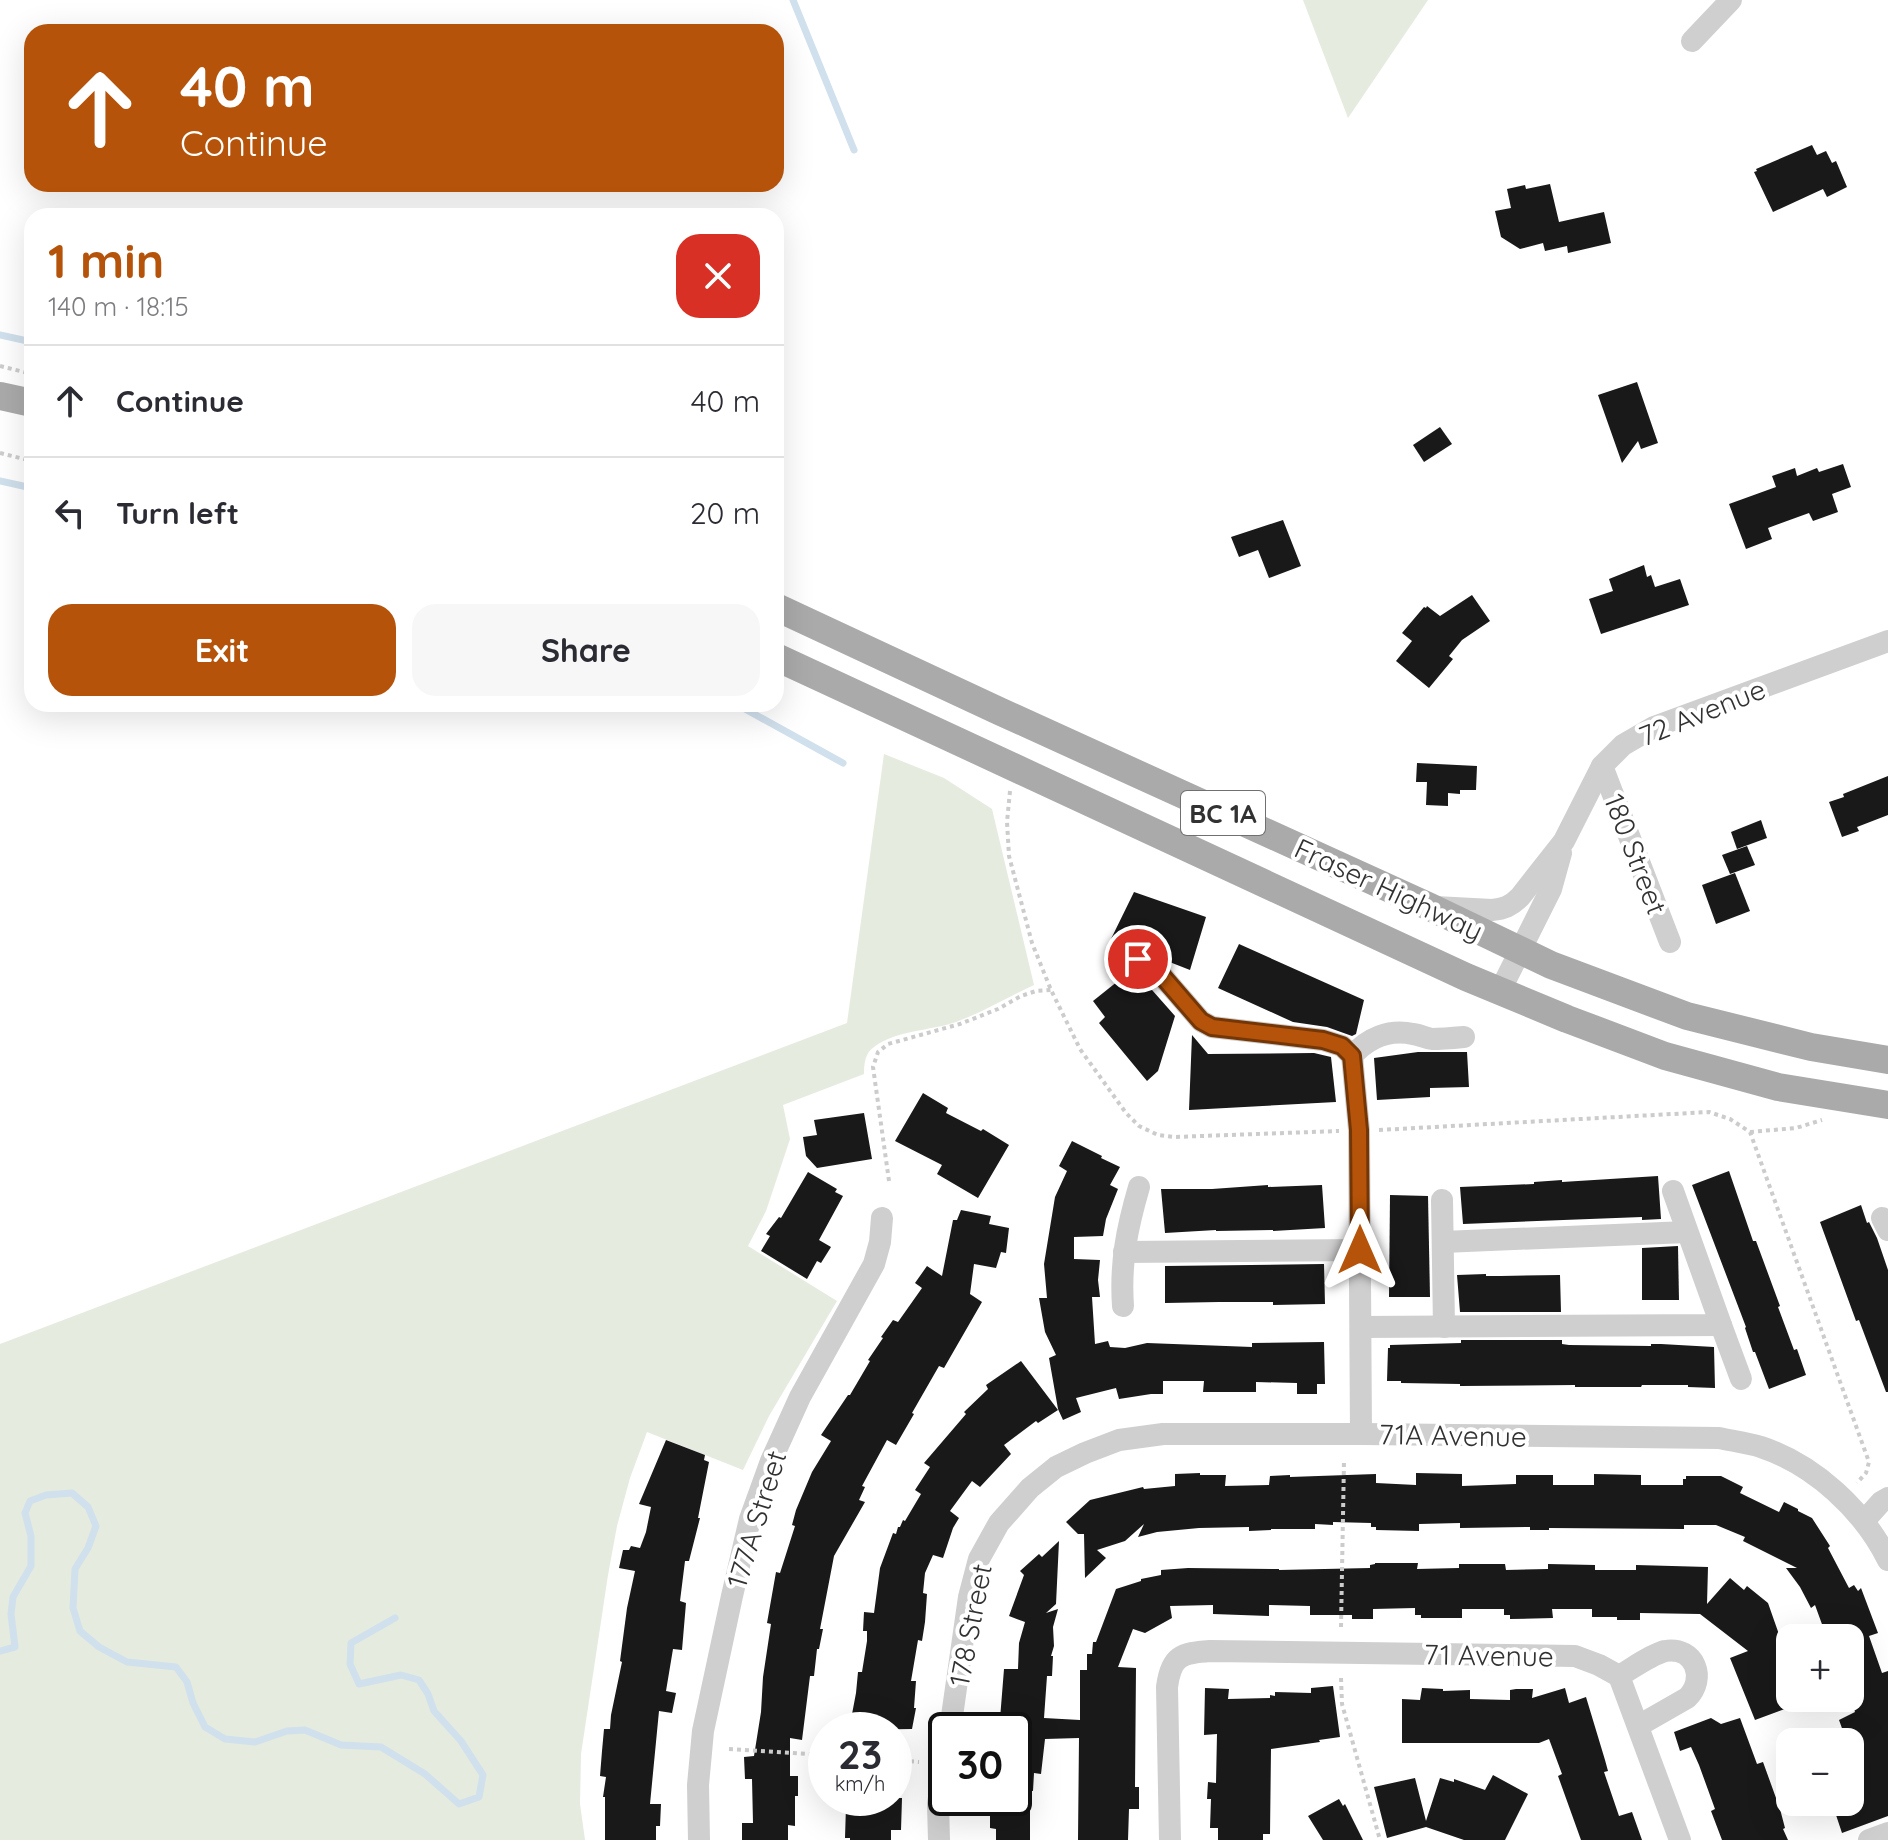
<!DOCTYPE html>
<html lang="en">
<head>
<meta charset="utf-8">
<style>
  :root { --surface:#fff; --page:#f7f7f7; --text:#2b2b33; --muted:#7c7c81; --line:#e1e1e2; --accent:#b45309 }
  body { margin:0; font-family:Quicksand,sans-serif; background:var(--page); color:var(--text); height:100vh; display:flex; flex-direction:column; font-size:30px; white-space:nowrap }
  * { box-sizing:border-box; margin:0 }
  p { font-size:26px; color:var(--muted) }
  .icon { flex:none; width:44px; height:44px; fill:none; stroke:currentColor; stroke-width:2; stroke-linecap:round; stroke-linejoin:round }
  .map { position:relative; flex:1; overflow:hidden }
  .panel { position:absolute; left:24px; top:208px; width:760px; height:504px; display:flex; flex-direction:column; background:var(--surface); border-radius:24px; box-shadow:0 8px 32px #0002 }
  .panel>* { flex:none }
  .banner { position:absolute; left:24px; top:24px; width:760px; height:168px; border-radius:24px; box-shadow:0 8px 32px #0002; background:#b45309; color:#fff; overflow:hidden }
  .buttons { position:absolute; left:1776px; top:1624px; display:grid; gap:16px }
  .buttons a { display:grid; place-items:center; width:88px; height:88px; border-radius:16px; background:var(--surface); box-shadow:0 8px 32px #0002; font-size:40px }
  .speed { position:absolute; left:808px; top:1712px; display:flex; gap:16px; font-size:40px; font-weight:700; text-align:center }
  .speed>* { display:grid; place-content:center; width:104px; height:104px; border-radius:50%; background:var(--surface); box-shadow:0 8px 32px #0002; line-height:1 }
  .speed small { font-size:20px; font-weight:400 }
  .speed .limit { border:4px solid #111; border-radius:12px; background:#fff; color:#111 }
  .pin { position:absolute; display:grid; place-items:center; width:68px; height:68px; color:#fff; margin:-34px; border:4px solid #fff; border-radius:50%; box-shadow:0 2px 8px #0007 }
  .me { position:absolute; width:88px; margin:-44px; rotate:0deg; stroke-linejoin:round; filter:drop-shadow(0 0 6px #0008) }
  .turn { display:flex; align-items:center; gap:28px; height:168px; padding:0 24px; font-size:36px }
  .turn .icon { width:104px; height:104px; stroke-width:2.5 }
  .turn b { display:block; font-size:56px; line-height:68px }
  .round { display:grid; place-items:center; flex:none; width:84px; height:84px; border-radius:24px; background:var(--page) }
  .overview { display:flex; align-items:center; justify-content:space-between; height:136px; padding:0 24px }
  h1 { font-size:48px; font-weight:700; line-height:60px; color:var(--accent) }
  .action { display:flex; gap:16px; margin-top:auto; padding:16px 24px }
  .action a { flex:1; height:92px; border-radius:24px; background:var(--accent); color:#fff; font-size:32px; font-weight:700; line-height:92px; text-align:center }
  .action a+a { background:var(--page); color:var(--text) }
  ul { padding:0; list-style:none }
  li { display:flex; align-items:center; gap:24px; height:112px; padding:0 24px; border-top:2px solid var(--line) }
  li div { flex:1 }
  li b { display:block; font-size:30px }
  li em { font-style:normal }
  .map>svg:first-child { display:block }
  .green { fill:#e5ebdf }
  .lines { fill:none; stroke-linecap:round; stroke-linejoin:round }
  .stream { stroke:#d0e0ec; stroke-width:7 }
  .building { fill:#191919 }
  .path { stroke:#ccc; stroke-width:4; stroke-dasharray:4 4; stroke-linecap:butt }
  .minor { stroke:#cfcfcf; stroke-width:22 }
  .major { stroke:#aaa; stroke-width:28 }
  .route-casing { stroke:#753606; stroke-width:20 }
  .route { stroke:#b45309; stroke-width:14 }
  .labels { text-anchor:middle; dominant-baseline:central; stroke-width:8; stroke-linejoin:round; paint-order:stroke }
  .shield { fill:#fff; stroke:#707070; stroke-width:2 }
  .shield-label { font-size:26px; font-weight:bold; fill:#323232 }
  .street-label { font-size:28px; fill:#323232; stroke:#fff }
</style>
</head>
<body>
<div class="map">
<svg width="1888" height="1840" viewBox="0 0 1888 1840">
  <rect width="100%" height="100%" fill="#fff"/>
  <!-- green -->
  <g class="green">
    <polygon points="1303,0 1428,0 1348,118"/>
    <path d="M884,754L944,778L992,809L1034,985C1008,997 983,1012 956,1022C930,1031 896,1030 874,1047C865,1053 864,1064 864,1074L783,1105L790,1139L766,1211L748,1246L837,1301L769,1416L743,1470L647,1432L630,1478L617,1526L608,1575L581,1754L580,1804L585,1840H0V1344L847,1023Z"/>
  </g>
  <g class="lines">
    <!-- stream -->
    <g class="stream">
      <polyline points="793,0 854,150"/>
      <polyline points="0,335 32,342"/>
      <polyline points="0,481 32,488"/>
      <polyline points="776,530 779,531"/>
      <polyline points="736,704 843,763"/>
      <polyline points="0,1651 15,1647 11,1614 13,1597 31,1566 31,1536 25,1513 30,1501 46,1495 72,1493 88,1507 96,1526 88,1548 75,1569 73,1608 80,1631 99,1647 127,1662 176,1667 187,1682 193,1703 205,1727 225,1739 255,1742 287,1731 305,1730 341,1745 381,1747 425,1774 459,1804 479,1797 483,1775 461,1741 434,1711 428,1694 419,1680 401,1675 359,1684 350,1664 351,1643 395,1618"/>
    </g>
  </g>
  <!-- building -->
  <g class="building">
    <polygon points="1812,145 1817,155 1826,151 1832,163 1836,161 1847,187 1827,197 1823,189 1773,212 1754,172 1757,171 1756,169"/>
    <polygon points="1550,184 1559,222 1604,212 1611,243 1568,253 1567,246 1545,251 1543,243 1520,249 1501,237 1495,211 1511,208 1507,189 1525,185 1526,189"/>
    <polygon points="1637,382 1658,443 1641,449 1638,441 1622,463 1598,395"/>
    <polygon points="1440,427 1452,444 1424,462 1413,445"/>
    <polygon points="1843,464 1851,487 1832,494 1838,512 1813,521 1809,513 1768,528 1772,539 1746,549 1729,504 1776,487 1772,476 1795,468 1797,476 1817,468 1819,472"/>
    <polygon points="1283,520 1301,566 1269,578 1258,550 1239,557 1231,537"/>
    <polygon points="1644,565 1647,577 1651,575 1655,587 1680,579 1689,605 1601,634 1589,599 1613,591 1609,579"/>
    <polygon points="1472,595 1490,621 1462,640 1449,656 1453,659 1429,688 1396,661 1412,641 1402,633 1424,607 1426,608 1427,606 1440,616"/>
    <polygon points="1417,763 1477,766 1476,790 1460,790 1460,794 1448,793 1448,806 1426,805 1427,782 1416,782"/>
    <polygon points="1888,776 1888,815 1857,827 1859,831 1842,837 1829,802 1844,797 1843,794"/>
    <polygon points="1761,820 1767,838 1737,849 1731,832"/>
    <polygon points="1747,846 1755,865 1730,874 1722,855"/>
    <polygon points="1735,873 1750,911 1716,924 1702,885"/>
    <polygon points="1134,892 1206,917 1190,970 1167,961 1161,953 1153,948 1138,945 1126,945 1111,939"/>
    <polygon points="1239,944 1364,1000 1356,1034 1352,1036 1327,1027 1293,1022 1218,988"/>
    <polygon points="1128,973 1137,973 1175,1016 1158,1071 1147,1081 1099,1023 1105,1017 1093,1001"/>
    <polygon points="1192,1035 1208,1054 1314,1053 1331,1057 1336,1102 1189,1110"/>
    <polygon points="1418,1052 1467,1052 1469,1087 1430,1088 1430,1097 1377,1100 1374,1058"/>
    <polygon points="923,1093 948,1108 946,1113 981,1131 983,1129 1009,1145 978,1198 937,1174 942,1165 895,1141"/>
    <polygon points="864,1113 872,1159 817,1168 806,1156 803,1137 817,1135 814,1120"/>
    <polygon points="1072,1141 1102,1156 1101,1158 1120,1167 1110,1185 1118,1189 1106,1219 1103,1236 1074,1237 1074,1259 1100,1260 1098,1280 1100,1297 1092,1297 1095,1344 1108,1341 1110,1347 1125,1348 1147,1343 1252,1347 1252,1343 1324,1342 1325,1384 1317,1384 1317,1394 1297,1394 1297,1383 1256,1382 1256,1392 1203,1392 1204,1381 1163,1381 1163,1394 1151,1394 1119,1399 1116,1388 1076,1398 1081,1412 1063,1420 1058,1409 1049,1358 1056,1355 1045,1332 1039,1298 1047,1298 1044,1264 1055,1197 1067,1171 1059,1166"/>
    <polygon points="1729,1171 1753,1241 1756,1241 1780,1306 1778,1307 1794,1350 1797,1349 1806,1375 1769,1389 1755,1352 1753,1352 1745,1328 1746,1327 1692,1185"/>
    <polygon points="808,1172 837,1189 835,1192 843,1196 819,1240 831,1247 821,1263 817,1261 807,1279 761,1251 770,1236 766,1234 779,1217 781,1218"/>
    <polygon points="1658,1176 1661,1219 1642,1220 1642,1217 1463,1224 1460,1187 1534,1184 1534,1182 1562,1180 1562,1182"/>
    <polygon points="1268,1185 1268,1187 1322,1185 1325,1228 1273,1231 1273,1230 1216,1231 1216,1230 1165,1233 1161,1189 1212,1189"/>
    <polygon points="1390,1195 1428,1196 1430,1297 1389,1297"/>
    <polygon points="1861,1205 1867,1223 1869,1222 1877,1238 1888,1270 1888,1392 1886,1392 1859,1320 1856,1321 1820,1222"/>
    <polygon points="961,1210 991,1216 989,1224 1009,1228 1006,1253 1001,1252 996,1268 974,1264 970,1294 982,1302 944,1368 939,1366 912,1413 914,1414 896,1445 887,1440 862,1486 865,1487 859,1500 865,1502 834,1556 820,1629 823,1629 819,1649 817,1649 814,1676 810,1676 802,1740 790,1738 790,1776 798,1776 798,1796 795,1796 795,1826 788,1825 788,1840 742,1840 742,1823 753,1823 752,1779 745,1779 744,1757 754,1756 761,1712 763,1677 771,1624 767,1623 776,1572 780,1573 795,1526 792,1525 796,1510 812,1472 831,1441 821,1435 848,1395 850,1395 870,1361 868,1360 883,1338 881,1337 893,1320 898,1322 922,1288 915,1283 927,1266 942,1276 953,1220 957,1220"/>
    <polygon points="1678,1246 1679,1300 1642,1300 1642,1248"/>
    <polygon points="1324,1264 1325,1304 1273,1305 1273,1302 1219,1302 1165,1303 1165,1266"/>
    <polygon points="1486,1274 1486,1276 1501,1276 1560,1275 1561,1312 1460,1312 1457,1275"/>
    <polygon points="1461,1340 1562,1340 1562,1344 1569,1345 1651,1346 1651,1344 1661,1344 1714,1347 1715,1388 1688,1387 1688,1385 1642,1385 1641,1387 1575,1387 1575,1385 1460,1386 1460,1384 1401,1383 1401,1381 1387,1381 1388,1348 1390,1348 1390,1345 1461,1343"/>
    <polygon points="1021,1361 1058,1410 1038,1423 1036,1421 1004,1445 1011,1454 980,1487 972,1481 950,1511 959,1518 953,1528 943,1558 933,1555 925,1573 923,1593 927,1594 925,1622 922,1641 918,1640 911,1681 916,1681 914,1708 916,1708 912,1729 849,1730 856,1693 858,1672 862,1672 867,1641 867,1631 863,1631 864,1612 874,1613 880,1568 893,1533 896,1534 898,1527 900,1527 903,1520 905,1521 921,1494 915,1490 930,1467 924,1463 966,1414 964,1412 988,1389 986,1385"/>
    <polygon points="666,1440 705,1455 704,1460 709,1462 698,1518 700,1518 689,1561 685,1561 680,1601 686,1603 682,1650 673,1649 666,1691 676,1693 672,1713 659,1711 650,1804 661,1804 660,1826 656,1826 656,1840 605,1840 605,1797 603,1797 606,1777 600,1776 602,1751 604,1729 610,1729 611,1715 622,1662 620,1661 627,1608 635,1571 619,1568 623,1550 629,1550 631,1546 640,1548 646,1532 651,1507 639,1504"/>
    <polygon points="1200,1473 1200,1475 1226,1475 1225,1486 1269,1485 1270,1476 1290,1475 1290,1477 1376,1474 1376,1483 1416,1485 1416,1473 1462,1474 1462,1486 1516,1484 1516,1475 1553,1475 1553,1485 1594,1485 1594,1474 1641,1475 1641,1485 1683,1485 1683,1479 1686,1479 1686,1476 1721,1476 1743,1487 1740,1493 1779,1512 1784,1502 1798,1509 1798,1511 1812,1518 1830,1546 1828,1548 1849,1588 1854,1585 1858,1591 1861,1588 1878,1633 1869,1636 1882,1673 1888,1671 1888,1816 1842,1833 1835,1812 1860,1802 1850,1775 1850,1742 1847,1742 1839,1720 1855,1712 1850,1699 1850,1638 1827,1638 1815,1605 1811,1608 1800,1587 1786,1568 1797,1568 1743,1541 1745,1537 1716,1525 1684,1525 1684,1529 1549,1528 1549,1530 1530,1530 1530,1527 1460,1528 1460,1523 1419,1524 1419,1531 1376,1530 1376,1527 1371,1527 1371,1523 1333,1522 1333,1525 1315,1524 1315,1529 1271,1529 1271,1530 1249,1531 1249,1527 1199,1528 1157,1532 1138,1537 1144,1524 1125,1541 1097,1550 1106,1558 1085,1578 1084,1534 1078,1534 1066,1522 1090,1500 1143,1487 1144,1489 1175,1486 1175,1474"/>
    <polygon points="1059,1541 1056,1604 1046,1613 1058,1609 1053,1627 1054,1646 1051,1656 1053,1656 1052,1676 1047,1676 1044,1718 1080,1720 1080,1670 1087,1670 1087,1654 1092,1654 1093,1642 1096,1642 1116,1589 1141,1581 1141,1579 1161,1575 1161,1570 1188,1568 1279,1569 1279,1570 1370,1568 1370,1565 1375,1564 1375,1563 1418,1563 1417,1569 1459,1568 1459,1564 1505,1564 1506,1570 1548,1569 1548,1564 1595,1565 1595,1570 1636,1570 1636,1565 1708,1567 1707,1604 1730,1578 1744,1590 1747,1586 1768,1603 1790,1666 1790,1707 1755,1720 1730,1658 1748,1651 1700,1614 1640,1613 1640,1620 1617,1620 1617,1617 1592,1617 1592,1609 1552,1609 1553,1618 1510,1619 1510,1615 1504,1615 1504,1609 1462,1609 1462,1618 1421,1618 1421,1615 1415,1615 1415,1608 1373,1609 1373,1619 1352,1619 1352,1615 1310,1615 1310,1606 1269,1605 1269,1616 1213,1614 1213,1605 1170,1606 1172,1618 1145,1633 1133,1629 1118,1667 1136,1668 1135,1787 1139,1787 1139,1809 1129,1809 1128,1840 1078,1840 1079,1738 1045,1739 1041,1774 1034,1773 1033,1791 1014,1789 1014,1730 1011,1730 1011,1719 1000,1719 1004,1669 1018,1669 1019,1643 1025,1622 1009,1616 1024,1575 1020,1571 1039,1554 1042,1557"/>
    <polygon points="1333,1686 1340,1737 1319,1740 1320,1742 1271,1749 1270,1834 1263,1834 1263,1840 1218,1840 1218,1828 1210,1828 1211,1799 1207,1799 1208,1782 1216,1783 1217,1734 1204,1735 1205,1688 1229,1689 1228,1699 1270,1698 1270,1695 1275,1696 1275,1692 1311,1693 1311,1688"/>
    <polygon points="1422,1688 1443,1689 1443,1691 1470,1690 1470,1699 1510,1700 1510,1690 1516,1689 1533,1689 1532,1698 1565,1688 1569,1703 1586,1697 1605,1760 1608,1771 1604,1772 1619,1816 1632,1812 1642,1840 1581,1840 1558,1776 1562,1774 1549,1739 1539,1743 1402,1743 1402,1699 1420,1700"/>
    <polygon points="1711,1718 1721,1724 1740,1718 1757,1764 1763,1762 1780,1809 1785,1828 1783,1829 1788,1840 1722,1840 1711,1811 1715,1809 1699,1765 1691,1747 1680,1751 1674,1732"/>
    <polygon points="1493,1775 1528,1794 1505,1840 1464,1840 1426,1827 1387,1838 1374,1787 1415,1778 1426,1821 1440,1778 1454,1782 1454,1779 1485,1790"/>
    <polygon points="850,1798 902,1798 901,1830 891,1830 891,1840 850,1840 850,1838 845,1838 846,1806 850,1806"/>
    <polygon points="1339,1799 1343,1806 1345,1804 1363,1840 1323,1840 1308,1816"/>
    <polygon points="990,1807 1030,1807 1030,1840 996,1840 996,1829 990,1828"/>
  </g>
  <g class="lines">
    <!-- path -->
    <g class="path">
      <polyline points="0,366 32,374"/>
      <polyline points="0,453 32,461"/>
      <polyline points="1010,791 1007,822 1009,856 1032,943 1051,990 1080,1049 1126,1113 1139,1126 1158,1135 1174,1137 1339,1131"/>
      <polyline points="1379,1130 1709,1112 1730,1119 1750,1132 1869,1462 1866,1473 1857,1483"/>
      <polyline points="1750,1132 1796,1128 1822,1120"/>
      <polyline points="889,1181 873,1067 878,1052 888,1044 960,1024 998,1009 1021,996 1036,991 1051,990"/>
      <polyline points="1341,1627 1344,1460"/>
      <polyline points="1341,1678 1342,1704 1380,1840"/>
      <polyline points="729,1749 826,1755"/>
      <polyline points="894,1760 919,1762"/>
    </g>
    <!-- minor -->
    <g class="minor">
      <polyline points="1692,41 1731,0"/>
      <polyline points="1602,766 1670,942"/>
      <path d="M1435,907L1492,910C1504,909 1511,906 1520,897L1564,841L1602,766L1623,745L1654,727L1888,641"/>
      <polyline points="1117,959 1138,959 1150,962 1201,1021 1212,1027 1323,1040 1342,1046 1352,1056 1359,1130 1361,1434"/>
      <polyline points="1500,991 1551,889 1561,853"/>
      <path d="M1352,1056C1368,1038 1389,1029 1413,1034C1420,1035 1426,1038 1432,1039C1442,1039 1453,1038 1464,1037"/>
      <polyline points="1442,1200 1444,1327"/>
      <polyline points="1882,1218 1888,1230"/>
      <polyline points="1443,1242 1687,1232"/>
      <polyline points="1124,1252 1360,1250"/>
      <path d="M1123,1306C1120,1263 1127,1228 1139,1187"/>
      <polyline points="1721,1325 1741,1379"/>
      <polyline points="1361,1327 1721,1325 1673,1191"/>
      <polyline points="1864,1521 1881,1502 1888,1498"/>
      <path d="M1619,1676C1633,1668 1650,1655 1665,1651C1695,1646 1707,1679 1687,1698L1638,1726"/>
      <polyline points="1619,1676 1680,1840"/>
      <path d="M950,1730L969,1597L979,1559L999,1523L1030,1488L1056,1467L1085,1453L1119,1440L1163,1434H1361L1719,1438C1733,1441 1748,1443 1761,1447C1815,1465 1863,1510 1888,1560"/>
      <polyline points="699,1840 698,1785 703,1731 732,1596 750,1519 771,1461 800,1397 874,1264 880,1242 882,1218"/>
      <polyline points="939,1840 938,1804 946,1752"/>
      <path d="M1170,1840L1167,1687C1171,1656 1181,1653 1210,1651L1575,1656L1599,1665L1619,1676"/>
      <polyline points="1869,1840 1888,1833"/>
    </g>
    <!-- major -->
    <g class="major">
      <polyline points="0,396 32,403"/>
      <polyline points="776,607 999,711 1430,907 1551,965 1687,1016 1811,1047 1888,1060"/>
      <polyline points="776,657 1466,977 1567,1019 1665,1056 1778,1087 1888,1105"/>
    </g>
  </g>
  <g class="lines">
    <defs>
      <polyline id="route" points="1138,959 1150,962 1201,1021 1212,1027 1323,1040 1342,1046 1352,1056 1359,1130 1360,1250"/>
    </defs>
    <!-- route casing -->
    <use href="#route" class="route-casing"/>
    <!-- route -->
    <use href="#route" class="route"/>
  </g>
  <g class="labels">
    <!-- shield labels -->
    <rect class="shield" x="1181" y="791" width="84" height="44" rx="6"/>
    <g class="shield-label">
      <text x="1223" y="813">BC 1A</text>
    </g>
    <!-- street labels -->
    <g class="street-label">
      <text transform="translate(1702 712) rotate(-22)">72 Avenue</text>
      <text transform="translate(1636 854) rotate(69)">180 Street</text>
      <text transform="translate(1389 889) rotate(25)">Fraser Highway</text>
      <text transform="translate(1453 1435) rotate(1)">71A Avenue</text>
      <text transform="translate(756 1519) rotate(-73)">177A Street</text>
      <text transform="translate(970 1625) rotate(-79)">178 Street</text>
      <text transform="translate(1489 1655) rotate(1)">71 Avenue</text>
    </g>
  </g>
</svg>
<div class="buttons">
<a>+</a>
<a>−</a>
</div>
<div class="speed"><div>23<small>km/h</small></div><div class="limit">30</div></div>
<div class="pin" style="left:1138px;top:959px;background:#d93025"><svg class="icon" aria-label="arrive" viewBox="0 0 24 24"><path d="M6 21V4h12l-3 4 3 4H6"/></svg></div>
<svg class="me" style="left:1360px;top:1250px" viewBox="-20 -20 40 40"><path d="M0-17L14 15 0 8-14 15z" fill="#b45309" stroke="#fff" stroke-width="4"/></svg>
<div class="banner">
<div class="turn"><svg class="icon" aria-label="ahead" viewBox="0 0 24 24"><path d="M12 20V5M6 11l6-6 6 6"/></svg><div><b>40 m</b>Continue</div></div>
</div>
<section class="panel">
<div class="overview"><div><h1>1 min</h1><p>140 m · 18:15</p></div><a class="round" style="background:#d93025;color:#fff"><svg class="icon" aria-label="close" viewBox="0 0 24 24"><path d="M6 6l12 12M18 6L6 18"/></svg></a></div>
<ul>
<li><svg class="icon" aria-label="ahead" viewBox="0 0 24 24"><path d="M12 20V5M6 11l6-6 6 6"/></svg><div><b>Continue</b></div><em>40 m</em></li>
<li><svg class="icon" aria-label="left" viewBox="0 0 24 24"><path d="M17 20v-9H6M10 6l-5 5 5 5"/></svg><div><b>Turn left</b></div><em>20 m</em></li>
</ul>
<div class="action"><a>Exit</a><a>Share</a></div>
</section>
</div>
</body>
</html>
